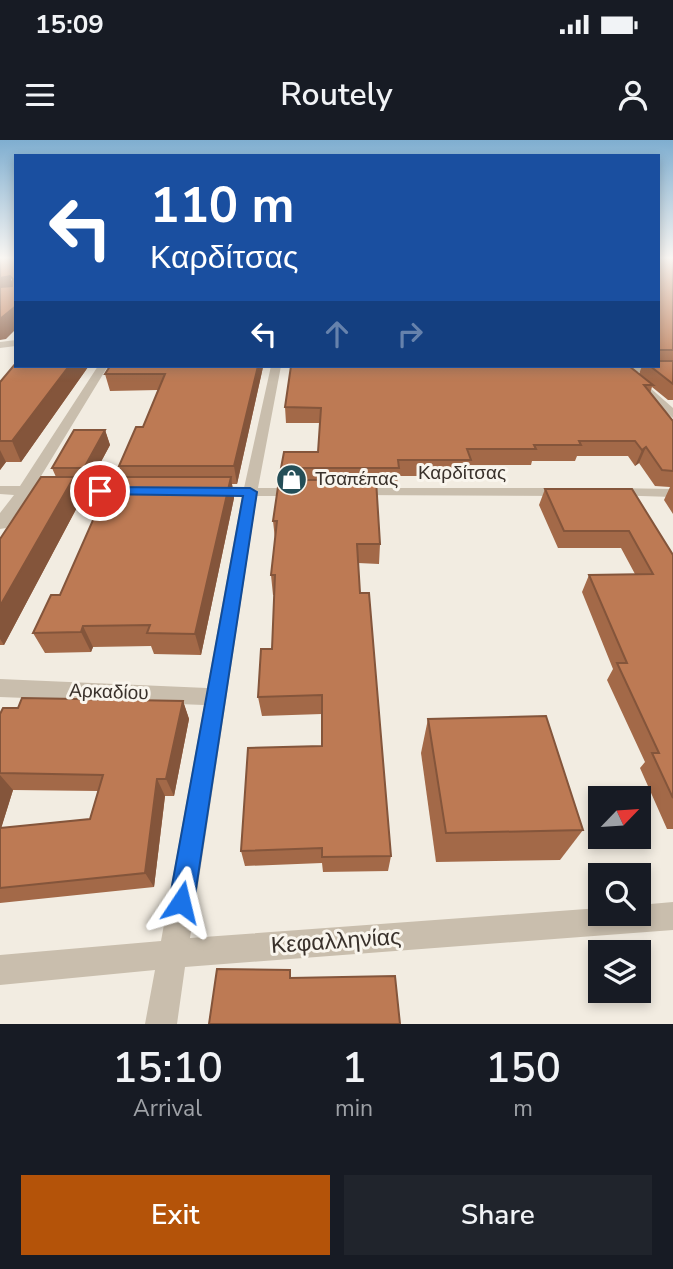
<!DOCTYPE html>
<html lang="en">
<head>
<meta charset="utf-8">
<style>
  :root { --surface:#171b24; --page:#20242c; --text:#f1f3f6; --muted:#9ea1a6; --accent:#b45309 }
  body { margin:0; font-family:"Nunito Sans",sans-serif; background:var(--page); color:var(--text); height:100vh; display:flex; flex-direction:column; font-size:26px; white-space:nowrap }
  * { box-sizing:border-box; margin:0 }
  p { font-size:23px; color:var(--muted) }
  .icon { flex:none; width:38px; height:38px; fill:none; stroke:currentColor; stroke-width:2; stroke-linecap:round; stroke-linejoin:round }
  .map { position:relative; height:884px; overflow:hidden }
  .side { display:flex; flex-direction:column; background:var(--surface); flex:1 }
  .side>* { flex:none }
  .banner { position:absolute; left:14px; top:14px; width:646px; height:214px; border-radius:0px; box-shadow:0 4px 10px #0003; background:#1a4fa0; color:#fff; overflow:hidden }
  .needle { width:46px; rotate:65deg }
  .buttons { position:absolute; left:588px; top:646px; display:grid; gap:14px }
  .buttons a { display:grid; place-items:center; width:63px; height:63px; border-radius:0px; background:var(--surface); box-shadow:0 4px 10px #0003; font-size:35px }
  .pin { position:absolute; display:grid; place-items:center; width:60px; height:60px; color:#fff; margin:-30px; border:4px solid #fff; border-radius:50%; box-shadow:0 2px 7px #0007 }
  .me { position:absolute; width:77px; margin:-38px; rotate:10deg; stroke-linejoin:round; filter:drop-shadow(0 0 5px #0008) }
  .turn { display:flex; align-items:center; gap:24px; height:147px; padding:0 21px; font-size:32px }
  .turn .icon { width:91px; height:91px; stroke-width:2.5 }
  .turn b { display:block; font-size:49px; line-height:60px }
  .lanes { display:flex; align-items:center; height:66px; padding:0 21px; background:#0003; justify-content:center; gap:35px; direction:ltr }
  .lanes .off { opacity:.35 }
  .eta { display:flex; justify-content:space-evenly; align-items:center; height:119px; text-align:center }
  .eta b { font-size:42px; font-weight:600; line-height:49px }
  .primary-button { display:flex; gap:14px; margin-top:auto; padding:14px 21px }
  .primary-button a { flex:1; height:80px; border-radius:0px; background:var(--accent); color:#fff; font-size:28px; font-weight:600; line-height:80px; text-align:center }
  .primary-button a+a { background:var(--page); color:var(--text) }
  .status { display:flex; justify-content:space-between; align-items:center; height:49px; padding:0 35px; background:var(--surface); direction:ltr }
  .status svg { height:19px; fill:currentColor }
  header { display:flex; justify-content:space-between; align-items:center; height:91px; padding:0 21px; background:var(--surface); font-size:32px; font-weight:600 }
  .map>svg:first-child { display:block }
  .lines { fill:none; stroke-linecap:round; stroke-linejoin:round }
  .minor { fill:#c9bead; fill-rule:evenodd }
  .wall { fill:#a36948; fill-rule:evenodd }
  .shaded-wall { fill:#84553b }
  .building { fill:#bd7a54; stroke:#84553b; stroke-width:2 }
  .route { fill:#1a73e8; stroke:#114b97; stroke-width:2 }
  .labels { text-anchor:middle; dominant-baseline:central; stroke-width:6; stroke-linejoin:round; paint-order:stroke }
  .street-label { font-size:19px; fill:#39312b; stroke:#f9f5ed }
  .poi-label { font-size:19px; fill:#39312b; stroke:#f9f5ed; text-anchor:start }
  .near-street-label { font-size:23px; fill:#39312b; stroke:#f9f5ed }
</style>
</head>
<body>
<div class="status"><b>15:09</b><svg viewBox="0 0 49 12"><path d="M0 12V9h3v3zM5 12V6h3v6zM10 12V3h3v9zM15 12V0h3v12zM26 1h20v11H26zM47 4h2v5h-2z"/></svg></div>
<header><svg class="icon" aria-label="menu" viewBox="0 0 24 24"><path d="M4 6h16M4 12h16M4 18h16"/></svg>Routely<svg class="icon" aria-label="person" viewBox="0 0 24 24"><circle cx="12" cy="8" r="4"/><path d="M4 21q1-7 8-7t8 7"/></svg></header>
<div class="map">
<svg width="673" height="884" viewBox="0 0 673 884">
  <rect width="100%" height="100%" fill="#f2ece1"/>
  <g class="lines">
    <!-- minor -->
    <g class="minor">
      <polygon points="16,200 16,206 0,208 0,202"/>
      <polygon points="98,226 108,226 35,346 131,347 138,351 131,355 29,355 6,388 0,389 0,373 14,355 0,354 0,346 20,346"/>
      <polygon points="271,226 281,226 258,348 299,348 306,352 299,356 257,356 190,798 600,768 600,774 639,774 639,765 673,762 673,790 185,827 177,884 145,884 155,830 0,845 0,815 161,801 204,565 0,557 0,539 207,548 242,356 211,356 204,352 211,348 244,348"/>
      <polygon points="609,226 673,227 673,233 605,231 604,229"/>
      <polygon points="632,239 640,239 673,268 673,278 632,243"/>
      <polygon points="355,348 568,348 575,352 568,356 350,355 348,352 350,349"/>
      <polygon points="614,348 673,349 673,357 609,355 607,352"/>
    </g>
  </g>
  <!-- wall -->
  <g class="wall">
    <polygon points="658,118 673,118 673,260 668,260 652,247 650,253 673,281 673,374 664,360 670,347 655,346 639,323 635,326 628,316 577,316 575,321 532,321 531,325 470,325 467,336 398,336 397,344 376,344 380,404 379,424 358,423 360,453 391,716 388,731 323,732 322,723 245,726 241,711 322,606 322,574 262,576 258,557 272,509 274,455 273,455 271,435 275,399 273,381 282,340 281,328 318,312 320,283 286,283 285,267 639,234 642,226 658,226"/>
    <polygon points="88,227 21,322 6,322 0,330 0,242"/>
    <polygon points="263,227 237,344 232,344 234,358 201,515 154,514 151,506 93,507 91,512 45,513 33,493 60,455 122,337 119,326 143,287 158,250 110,251 105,234"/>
    <polygon points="105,290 110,305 89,344 77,344 82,358 4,505 0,505 0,399 56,337 52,328"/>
    <polygon points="545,349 632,349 673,415 673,689 667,689 640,628 645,622 607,540 613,529 582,452 589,435 635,434 621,408 558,408 539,365"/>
    <path d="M183,561L189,579L174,656H165L154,747L0,763V574L18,568ZM13,650L98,651L90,679L1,688Z"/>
    <polygon points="428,579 583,690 560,720 436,722 421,613"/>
  </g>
  <!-- shaded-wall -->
  <g class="shaded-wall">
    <polygon points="10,136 16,152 0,155 0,138"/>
    <polygon points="16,166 16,189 6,199 0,200 0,179"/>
    <polygon points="69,226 87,226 88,227 21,322 12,301"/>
    <polygon points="258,226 262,226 263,227 237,344 234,326"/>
    <polygon points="105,290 110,305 89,344 84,328"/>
    <polygon points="646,307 639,323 635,326 642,310"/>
    <polygon points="0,310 6,322 0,330"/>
    <polygon points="74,337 82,358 4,505 0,499 0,466"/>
    <polygon points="231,337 234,358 201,515 195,494"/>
    <polygon points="83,486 93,507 91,512 81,492"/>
    <polygon points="183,561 189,579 174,656 166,639"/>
    <polygon points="0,635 13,650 0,692"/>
    <polygon points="157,639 165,656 154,747 145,733"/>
  </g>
  <!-- building -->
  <g class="building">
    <polygon points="0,118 16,118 16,166 0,179 0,147 12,146 13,139 10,136 0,138"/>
    <rect x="658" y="118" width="15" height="92"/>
    <polygon points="658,221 673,221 673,244 650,226 658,226"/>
    <polygon points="16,223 16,226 69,226 12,301 0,301 0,242"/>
    <polygon points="110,226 258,226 234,326 119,326 136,287 143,287 165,234 105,234"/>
    <polygon points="291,226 629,226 653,245 644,245 673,281 673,331 662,330 646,307 642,310 635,301 579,301 581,305 534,305 536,309 467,309 471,320 398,320 399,328 281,328 284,312 318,312 321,268 285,267"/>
    <polygon points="74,290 105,290 84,328 52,328"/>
    <polygon points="41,337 74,337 0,466 0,399"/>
    <polygon points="112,337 231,337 195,494 147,493 150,485 83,486 81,492 33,493 51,455 60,455"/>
    <polygon points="279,340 376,340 380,404 357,404 360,453 369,453 391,716 322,717 322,708 241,711 248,608 322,606 322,555 258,557 261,509 272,509 275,435 271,435 277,381 273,381"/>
    <polygon points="545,349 632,349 673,415 673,658 652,613 659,613 617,523 627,523 589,435 653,434 629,391 564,391"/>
    <polygon points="22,558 183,561 166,639 157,639 145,733 0,748 0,688 90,679 103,635 0,633 0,574 3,568 18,568"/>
    <polygon points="546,576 583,690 446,693 428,579"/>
    <polygon points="217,829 290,830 290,838 395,836 400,884 209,884"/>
  </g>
  <!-- sky -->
  <linearGradient id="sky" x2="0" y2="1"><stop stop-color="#7faed0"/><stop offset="0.49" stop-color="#f9f6f2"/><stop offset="1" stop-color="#f9f6f2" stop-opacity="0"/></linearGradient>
  <rect width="673" height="241" fill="url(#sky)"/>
  <!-- route -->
  <polygon class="route" points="100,347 250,348 257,352 194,762 190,771 181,775 173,771 169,762 243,356 95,354 93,351"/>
  <!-- icons -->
  <defs>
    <symbol id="shop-disc" viewBox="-11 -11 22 22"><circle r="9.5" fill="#244e57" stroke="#f9f5ed"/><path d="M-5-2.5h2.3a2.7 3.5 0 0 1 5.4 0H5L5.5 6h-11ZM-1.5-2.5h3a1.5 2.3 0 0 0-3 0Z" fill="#fff"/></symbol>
  </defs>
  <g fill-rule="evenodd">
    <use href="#shop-disc" x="274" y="322" width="35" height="35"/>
  </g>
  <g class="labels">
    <!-- street labels -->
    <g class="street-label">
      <text x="462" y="333">Καρδίτσας</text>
      <text transform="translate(109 552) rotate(2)">Αρκαδίου</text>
    </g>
    <!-- poi labels -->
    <g class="poi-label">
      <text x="315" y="339">Τσαπέπας</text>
    </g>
    <!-- near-street labels -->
    <g class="near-street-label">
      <text transform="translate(336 801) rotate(-4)">Κεφαλληνίας</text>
    </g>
  </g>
</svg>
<div class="buttons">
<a><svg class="needle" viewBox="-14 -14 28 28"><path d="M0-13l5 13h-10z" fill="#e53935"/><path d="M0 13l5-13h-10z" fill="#9ea1a6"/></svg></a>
<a><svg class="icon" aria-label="search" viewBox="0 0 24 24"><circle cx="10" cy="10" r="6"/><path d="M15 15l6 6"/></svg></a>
<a><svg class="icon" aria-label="layers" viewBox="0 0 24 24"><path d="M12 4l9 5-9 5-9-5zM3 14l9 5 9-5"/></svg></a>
</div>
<div class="pin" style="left:100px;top:351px;background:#d93025"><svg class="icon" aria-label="arrive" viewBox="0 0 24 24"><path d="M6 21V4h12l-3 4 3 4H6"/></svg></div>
<svg class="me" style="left:181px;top:762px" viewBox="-20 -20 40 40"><path d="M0-17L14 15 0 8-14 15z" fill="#1a73e8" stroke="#fff" stroke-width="4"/></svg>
<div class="banner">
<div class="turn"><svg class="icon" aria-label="left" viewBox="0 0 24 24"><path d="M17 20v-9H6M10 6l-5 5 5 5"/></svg><div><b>110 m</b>Καρδίτσας</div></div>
<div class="lanes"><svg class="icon" aria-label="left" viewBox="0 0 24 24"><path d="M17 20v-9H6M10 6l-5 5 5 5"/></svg><svg class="icon off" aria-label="ahead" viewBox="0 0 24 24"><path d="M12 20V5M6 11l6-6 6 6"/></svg><svg class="icon off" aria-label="right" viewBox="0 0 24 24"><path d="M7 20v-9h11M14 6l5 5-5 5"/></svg></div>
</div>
</div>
<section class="side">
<div class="eta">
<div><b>15:10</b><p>Arrival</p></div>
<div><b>1</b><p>min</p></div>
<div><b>150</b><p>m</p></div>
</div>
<div class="primary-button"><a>Exit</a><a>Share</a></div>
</section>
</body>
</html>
